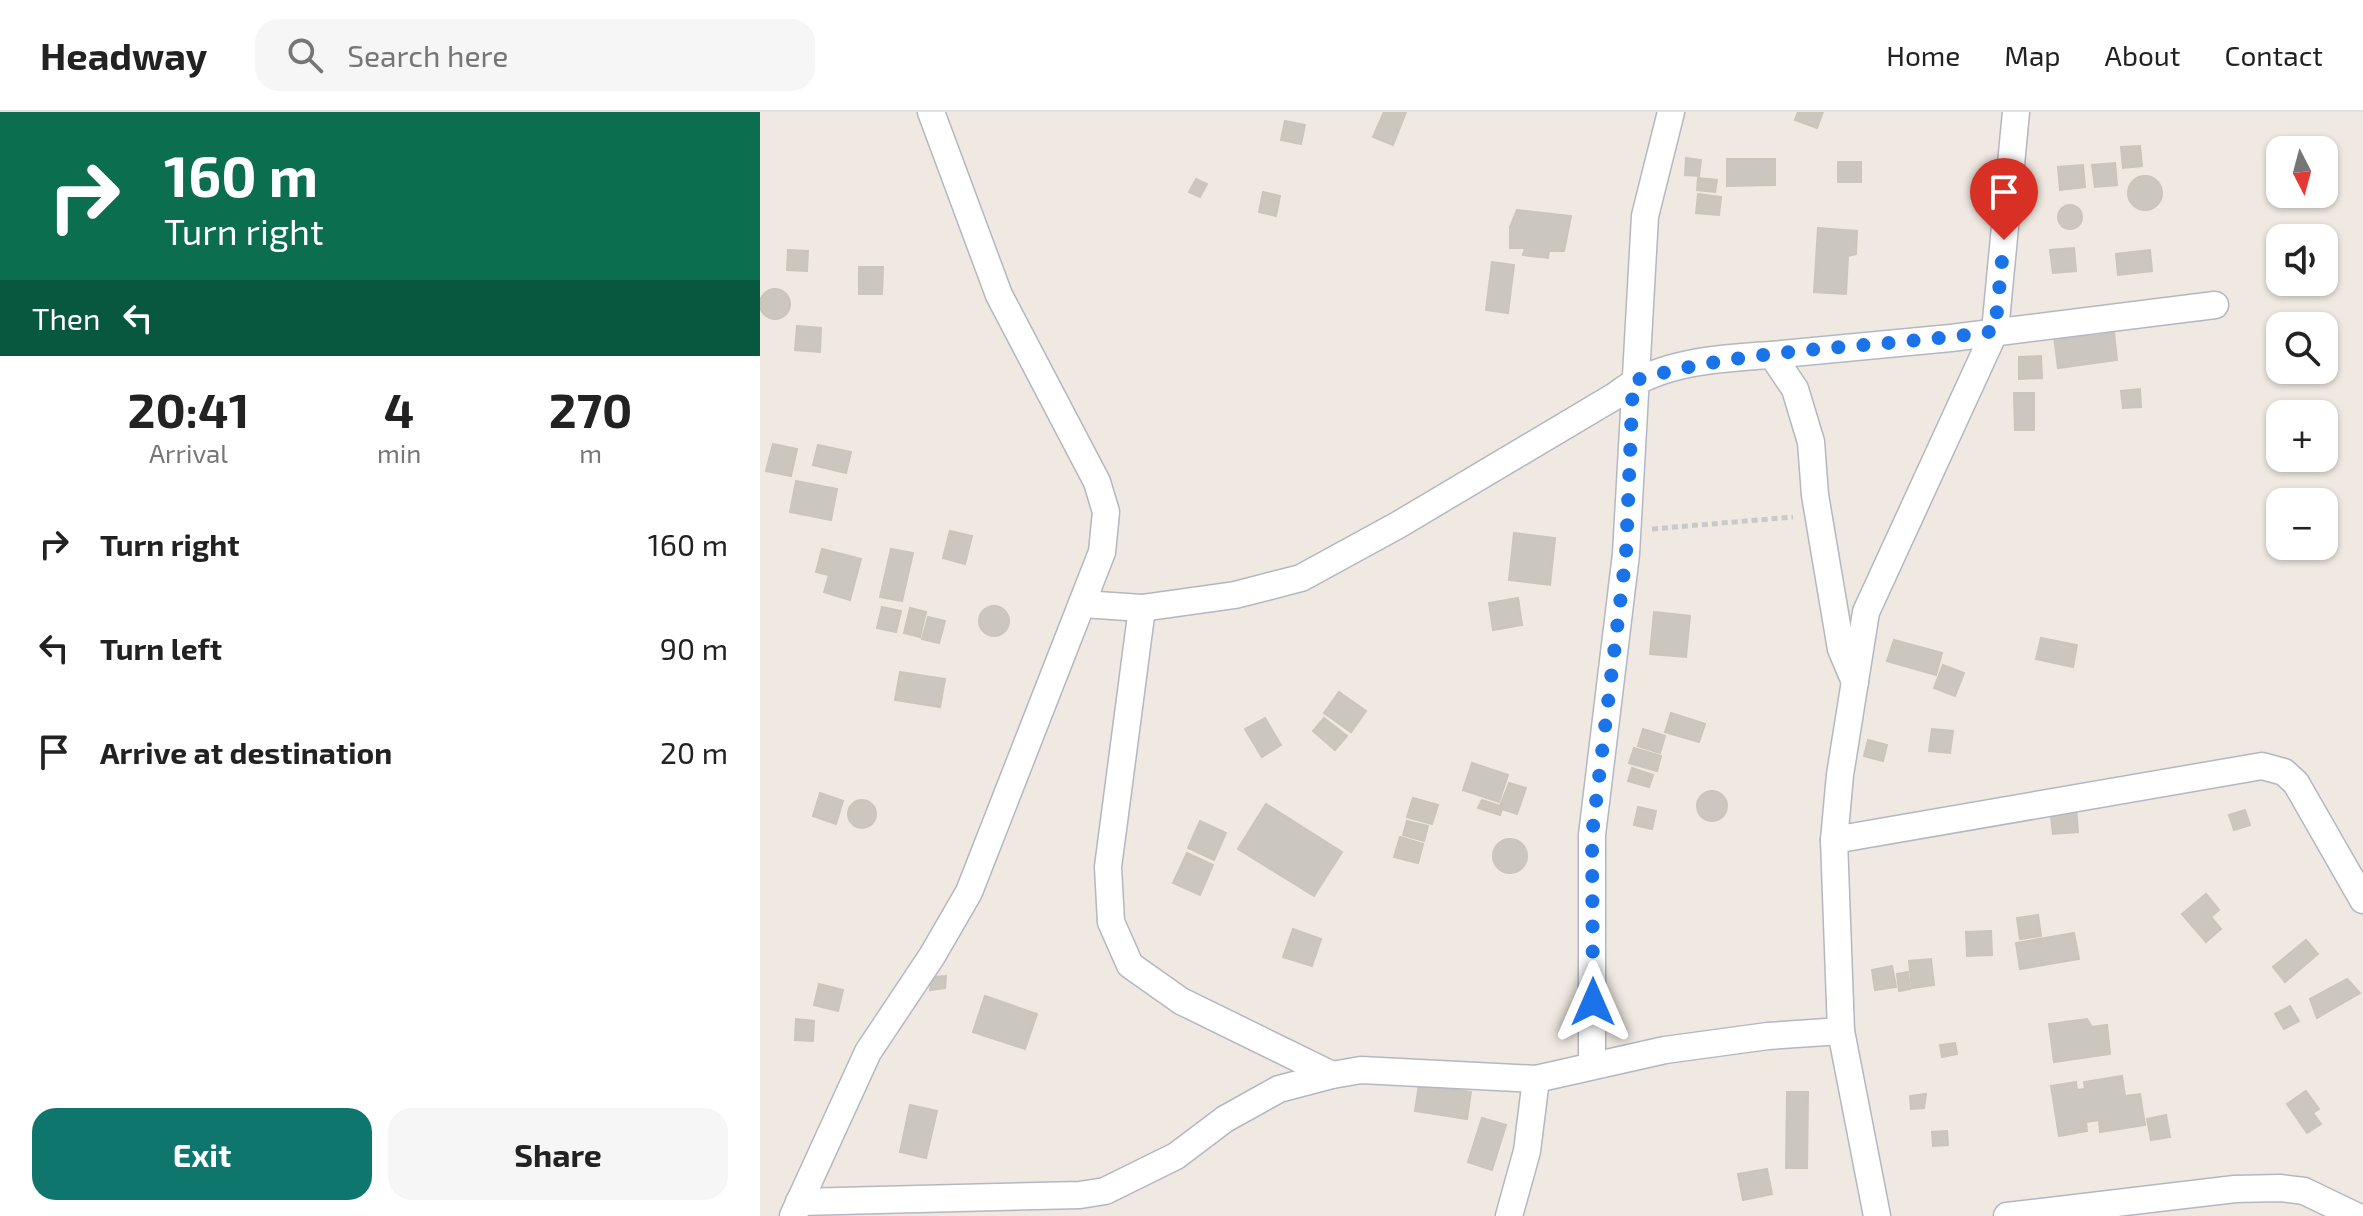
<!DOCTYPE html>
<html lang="en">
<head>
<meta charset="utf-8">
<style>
  :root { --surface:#fff; --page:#f6f6f6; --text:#222; --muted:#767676; --line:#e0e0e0; --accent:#0f766e }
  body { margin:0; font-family:"Exo 2",sans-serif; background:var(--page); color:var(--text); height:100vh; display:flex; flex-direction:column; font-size:30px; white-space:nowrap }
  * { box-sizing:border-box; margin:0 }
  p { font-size:26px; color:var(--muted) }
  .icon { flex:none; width:44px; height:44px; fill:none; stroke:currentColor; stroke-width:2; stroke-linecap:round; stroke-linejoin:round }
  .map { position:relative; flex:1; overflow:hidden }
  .drawer { display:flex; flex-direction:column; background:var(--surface); width:760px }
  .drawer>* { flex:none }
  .top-card { background:#0b6e4f; color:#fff; overflow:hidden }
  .needle { width:52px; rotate:174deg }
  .fabs { position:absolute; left:1506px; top:24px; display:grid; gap:16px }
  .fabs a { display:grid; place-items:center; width:72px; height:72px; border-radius:16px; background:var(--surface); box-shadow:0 2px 6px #0004; font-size:40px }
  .pin { position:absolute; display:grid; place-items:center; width:68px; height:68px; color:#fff; margin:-82px -34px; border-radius:50% 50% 50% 0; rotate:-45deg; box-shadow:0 0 8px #0007 }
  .pin .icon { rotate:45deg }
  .me { position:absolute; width:88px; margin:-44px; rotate:0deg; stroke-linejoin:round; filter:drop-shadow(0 0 6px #0008) }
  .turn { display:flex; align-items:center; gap:28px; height:168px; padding:0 32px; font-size:36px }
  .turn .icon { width:104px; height:104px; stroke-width:2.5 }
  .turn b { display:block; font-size:56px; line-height:68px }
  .then { display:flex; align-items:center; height:76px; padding:0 32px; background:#0003; gap:16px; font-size:30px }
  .eta { display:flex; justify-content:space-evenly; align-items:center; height:136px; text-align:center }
  .eta b { font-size:48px; font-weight:700; line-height:56px }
  .cta { display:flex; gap:16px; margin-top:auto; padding:16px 32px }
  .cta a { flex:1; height:92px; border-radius:24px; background:var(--accent); color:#fff; font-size:32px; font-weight:700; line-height:92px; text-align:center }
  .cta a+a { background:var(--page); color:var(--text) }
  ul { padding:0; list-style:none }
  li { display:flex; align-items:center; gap:24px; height:104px; padding:0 32px }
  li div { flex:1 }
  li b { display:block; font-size:30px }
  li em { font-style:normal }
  header { display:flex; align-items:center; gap:48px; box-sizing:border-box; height:112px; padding:0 40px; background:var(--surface); border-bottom:2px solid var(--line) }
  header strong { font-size:38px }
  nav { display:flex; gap:44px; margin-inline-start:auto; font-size:28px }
  .search { width:560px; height:72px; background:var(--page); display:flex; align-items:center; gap:20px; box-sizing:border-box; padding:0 28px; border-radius:24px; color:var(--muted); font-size:30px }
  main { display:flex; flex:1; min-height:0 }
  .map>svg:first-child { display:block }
  .building { fill:#cbc7bf; stroke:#cbc5ba; stroke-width:2 }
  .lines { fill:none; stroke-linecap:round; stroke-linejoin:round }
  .minor-casing { stroke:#b4b7c1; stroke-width:29 }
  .path { stroke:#c9c9c9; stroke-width:5; stroke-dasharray:6 4; stroke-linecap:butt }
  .minor { stroke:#fff; stroke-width:26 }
  .route { stroke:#1a73e8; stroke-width:14; stroke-dasharray:0 25.2 }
</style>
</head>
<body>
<header>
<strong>Headway</strong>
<div class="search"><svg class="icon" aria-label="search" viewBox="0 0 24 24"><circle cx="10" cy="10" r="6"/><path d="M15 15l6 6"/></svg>Search here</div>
<nav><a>Home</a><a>Map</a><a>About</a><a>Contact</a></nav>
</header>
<main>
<section class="drawer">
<div class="top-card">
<div class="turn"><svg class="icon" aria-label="right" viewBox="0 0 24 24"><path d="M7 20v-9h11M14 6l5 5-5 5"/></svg><div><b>160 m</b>Turn right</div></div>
<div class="then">Then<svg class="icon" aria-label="left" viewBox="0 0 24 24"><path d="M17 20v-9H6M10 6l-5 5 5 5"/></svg></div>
</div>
<div class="eta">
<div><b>20:41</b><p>Arrival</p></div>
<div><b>4</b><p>min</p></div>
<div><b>270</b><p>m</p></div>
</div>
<ul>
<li><svg class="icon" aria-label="right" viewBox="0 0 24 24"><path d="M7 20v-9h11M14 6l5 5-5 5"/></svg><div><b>Turn right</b></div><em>160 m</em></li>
<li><svg class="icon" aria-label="left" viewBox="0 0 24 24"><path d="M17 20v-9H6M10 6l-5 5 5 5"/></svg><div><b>Turn left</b></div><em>90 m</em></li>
<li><svg class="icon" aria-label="arrive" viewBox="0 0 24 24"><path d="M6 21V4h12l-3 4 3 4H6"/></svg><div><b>Arrive at destination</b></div><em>20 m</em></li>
</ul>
<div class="cta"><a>Exit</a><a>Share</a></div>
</section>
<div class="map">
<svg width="1603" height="1104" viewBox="0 0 1603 1104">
  <rect width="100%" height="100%" fill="#efe9e1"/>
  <!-- building -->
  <g class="building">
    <polygon points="624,0 646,0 633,33 613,25"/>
    <polygon points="1038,0 1063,0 1057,16 1035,8"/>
    <polygon points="525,9 545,13 541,32 521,28"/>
    <polygon points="1380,34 1382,54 1363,56 1361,35"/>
    <polygon points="926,46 941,48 939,64 925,63"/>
    <polygon points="967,47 1015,47 1015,73 967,74"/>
    <rect x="1078" y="50" width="23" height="20"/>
    <polygon points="1355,51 1357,73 1335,75 1332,53"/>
    <polygon points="1323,53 1325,75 1300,78 1298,55"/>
    <circle cx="1385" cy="81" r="17"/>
    <polygon points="938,66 957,68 955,80 937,78"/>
    <polygon points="436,67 447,72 440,85 429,80"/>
    <polygon points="503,80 520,84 516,104 499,100"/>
    <polygon points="938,82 961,85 959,103 936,101"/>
    <circle cx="1310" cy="105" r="12"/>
    <polygon points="757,98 811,104 804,139 789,139 788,146 763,143 765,136 750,136 750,115"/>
    <polygon points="1058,116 1097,119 1096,142 1088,144 1086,182 1054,180"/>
    <polygon points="1314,136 1316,159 1293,161 1290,138"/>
    <polygon points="28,138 48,139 47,159 27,158"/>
    <polygon points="1390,138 1392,159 1358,163 1356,142"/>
    <polygon points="732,150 754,153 748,201 726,198"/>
    <polygon points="99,155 123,155 122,182 99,182"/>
    <circle cx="15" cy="192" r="15"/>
    <polygon points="37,214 61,216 60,240 35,238"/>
    <polygon points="1333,220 1334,224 1354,221 1357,248 1298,256 1294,224"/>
    <polygon points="1281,244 1282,266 1259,267 1259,245"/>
    <polygon points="1380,277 1381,295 1363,296 1361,279"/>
    <polygon points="1254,281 1274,281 1274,318 1255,318"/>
    <polygon points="13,332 37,337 31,364 6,359"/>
    <polygon points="58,333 91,340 86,361 53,353"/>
    <polygon points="36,369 77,377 71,408 30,400"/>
    <polygon points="190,419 212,424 205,452 183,446"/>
    <polygon points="754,421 795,426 790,473 749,468"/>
    <polygon points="62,437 101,447 90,488 64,480 69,463 56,460"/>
    <polygon points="131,437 153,441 142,489 120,485"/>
    <polygon points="758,486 762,513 733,518 729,491"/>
    <circle cx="234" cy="509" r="15"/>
    <polygon points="122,495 141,499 136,520 117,516"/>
    <polygon points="150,496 166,500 160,525 144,521"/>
    <polygon points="894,500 930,504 926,545 890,542"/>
    <polygon points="168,505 185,509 179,531 162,527"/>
    <polygon points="1281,526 1317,533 1313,555 1276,547"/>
    <polygon points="1134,528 1182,541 1176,563 1127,549"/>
    <polygon points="1183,553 1204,561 1195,584 1174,576"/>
    <polygon points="140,560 185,567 180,595 135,588"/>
    <polygon points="579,580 606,599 591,620 564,601"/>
    <polygon points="911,601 945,612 939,630 905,620"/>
    <polygon points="505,606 521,633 502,645 485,617"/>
    <polygon points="564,606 587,624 575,638 553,619"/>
    <polygon points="883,617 905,624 900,641 878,634"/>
    <polygon points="1172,617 1193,619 1190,641 1169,639"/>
    <polygon points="1108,628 1127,633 1123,649 1104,644"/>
    <polygon points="874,636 901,644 897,659 869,651"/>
    <polygon points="712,651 748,663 739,690 703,678"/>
    <polygon points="872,656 893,663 889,675 868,669"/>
    <polygon points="749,671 766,676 757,702 742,697 740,703 718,696 722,688 740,694"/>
    <circle cx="952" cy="694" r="15"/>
    <polygon points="60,681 83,689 76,712 53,704"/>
    <polygon points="653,686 678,693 672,712 647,705"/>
    <circle cx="102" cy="702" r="14"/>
    <polygon points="506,692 582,740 554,784 478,737"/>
    <polygon points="1316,693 1318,720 1293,722 1290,696"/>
    <polygon points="878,695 896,699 892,717 874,713"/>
    <polygon points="1485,698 1490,713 1474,718 1469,703"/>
    <polygon points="440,709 466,721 454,748 428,736"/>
    <polygon points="647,709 668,714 664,729 643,723"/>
    <polygon points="640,725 663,732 658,751 634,745"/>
    <circle cx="750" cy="744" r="17"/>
    <polygon points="427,741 453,753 440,783 413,771"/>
    <polygon points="1446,782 1459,798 1451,805 1461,817 1446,830 1422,802"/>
    <polygon points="1278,803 1281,824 1260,827 1257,806"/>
    <polygon points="533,817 561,827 552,854 523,845"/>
    <polygon points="1231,819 1232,843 1207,844 1206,820"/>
    <polygon points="1314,821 1319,847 1260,857 1256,831"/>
    <polygon points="1546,828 1558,842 1525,870 1513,855"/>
    <polygon points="1171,847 1174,873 1152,876 1149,849"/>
    <polygon points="1132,854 1136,875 1115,878 1112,858"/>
    <polygon points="1148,860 1150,877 1139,879 1137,862"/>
    <polygon points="186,864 185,876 170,878 172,865"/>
    <polygon points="1587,867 1600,881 1557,906 1550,887"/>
    <polygon points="59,872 83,878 78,899 54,893"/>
    <polygon points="225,884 277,902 265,937 213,920"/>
    <polygon points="1530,894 1539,909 1524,917 1515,902"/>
    <polygon points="36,907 54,909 53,929 35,928"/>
    <polygon points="1327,907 1332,915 1347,913 1350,942 1294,950 1289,912"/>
    <polygon points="1195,931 1197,942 1182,945 1180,933"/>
    <polygon points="1362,964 1365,984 1380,982 1385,1013 1340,1020 1339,1008 1326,1010 1327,1019 1299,1024 1291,974 1316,970 1317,978 1325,977 1324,970"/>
    <polygon points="659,972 711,980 707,1007 655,999"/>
    <polygon points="1546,979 1559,997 1553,1001 1561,1012 1547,1021 1527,992"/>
    <polygon points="1027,980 1048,980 1047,1056 1026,1056"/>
    <polygon points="1166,982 1164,996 1151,997 1150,984"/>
    <polygon points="150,993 177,999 166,1046 140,1040"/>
    <polygon points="1406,1003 1410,1025 1391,1028 1387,1007"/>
    <polygon points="722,1006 746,1013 732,1058 708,1050"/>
    <polygon points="1187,1019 1188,1033 1173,1034 1172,1020"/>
    <polygon points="1007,1057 1012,1082 983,1088 978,1062"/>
  </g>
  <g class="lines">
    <defs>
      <g id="minor">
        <polyline points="1012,243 1191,226 1455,193"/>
        <path d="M322,492L382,496L475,483L541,466L638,413L855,284C896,250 959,246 1012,243L1035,277L1051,330L1055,383L1081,537L1095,570"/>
        <polyline points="382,496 348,755 351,810 370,853 421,889 572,963"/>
        <polyline points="1074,728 1502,654 1524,660 1536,671 1603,788"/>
        <polyline points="832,953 832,723 866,442 885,104 911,0"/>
        <polyline points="39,1090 320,1083 345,1079 416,1044 465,1007 519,977 572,963 601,958 776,967 905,938 1008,924 1081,919"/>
        <polyline points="33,1104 108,940 172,844 209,780 342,440 346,400 337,370 239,183 171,0"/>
        <polyline points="749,1104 767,1039 776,967"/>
        <polyline points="1117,1104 1081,919 1074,728 1080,663 1106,500 1235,219 1256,0"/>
        <polyline points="1247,1104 1475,1077 1520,1076 1544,1079 1596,1104"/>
      </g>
    </defs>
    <!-- minor casing -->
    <use href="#minor" class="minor-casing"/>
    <!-- path -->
    <polyline class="path" points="892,417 1033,405"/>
    <!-- minor -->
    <use href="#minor" class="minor"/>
  </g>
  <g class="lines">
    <!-- route -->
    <path class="route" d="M833,890L832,723L866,442L873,269C990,234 1115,237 1235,219L1244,128"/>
  </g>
</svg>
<div class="fabs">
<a><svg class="needle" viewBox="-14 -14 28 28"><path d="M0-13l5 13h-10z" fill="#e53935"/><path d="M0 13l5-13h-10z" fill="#767676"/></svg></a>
<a><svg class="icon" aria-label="sound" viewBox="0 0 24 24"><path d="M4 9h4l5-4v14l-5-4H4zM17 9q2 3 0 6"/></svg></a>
<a><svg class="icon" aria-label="search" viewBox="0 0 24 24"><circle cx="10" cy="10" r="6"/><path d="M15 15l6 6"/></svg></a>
<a>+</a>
<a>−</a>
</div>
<div class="pin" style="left:1244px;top:128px;background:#d93025"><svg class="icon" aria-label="arrive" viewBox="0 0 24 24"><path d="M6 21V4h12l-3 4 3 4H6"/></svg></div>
<svg class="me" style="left:833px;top:890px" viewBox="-20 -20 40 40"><path d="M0-17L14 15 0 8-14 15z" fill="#1a73e8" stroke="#fff" stroke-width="4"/></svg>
</div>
</main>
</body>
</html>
